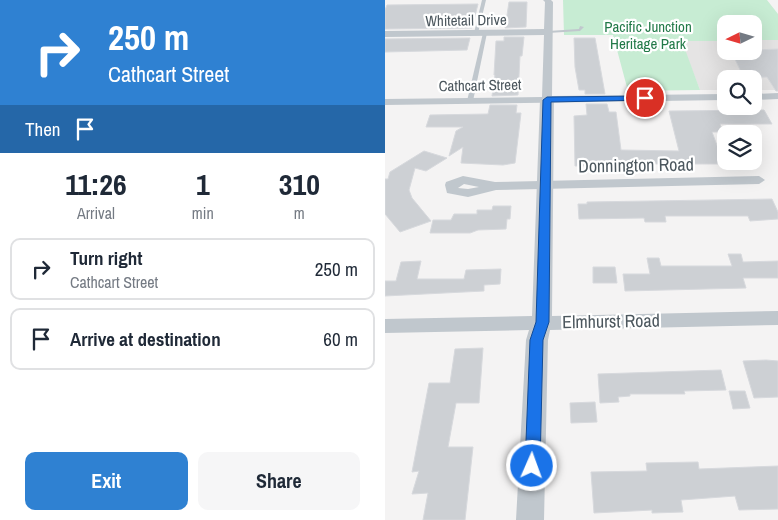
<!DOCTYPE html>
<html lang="en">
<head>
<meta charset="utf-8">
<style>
  :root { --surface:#fff; --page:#f6f6f7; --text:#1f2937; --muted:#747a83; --line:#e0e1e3; --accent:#2f81d2 }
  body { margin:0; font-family:"Archivo Narrow",sans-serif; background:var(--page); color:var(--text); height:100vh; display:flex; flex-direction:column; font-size:19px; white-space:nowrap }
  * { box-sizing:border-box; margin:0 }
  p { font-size:16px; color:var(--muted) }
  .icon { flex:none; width:28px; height:28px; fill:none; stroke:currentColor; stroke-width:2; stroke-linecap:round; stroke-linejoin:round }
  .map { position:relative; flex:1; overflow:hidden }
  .sheet { display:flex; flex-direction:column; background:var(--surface); width:385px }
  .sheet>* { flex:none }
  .top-card { background:#2f81d2; color:#fff; overflow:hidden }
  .needle { width:32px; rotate:265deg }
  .controls { position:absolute; left:332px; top:15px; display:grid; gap:10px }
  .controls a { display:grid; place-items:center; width:45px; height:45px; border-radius:10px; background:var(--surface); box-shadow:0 5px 20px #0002; font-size:25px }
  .pin { position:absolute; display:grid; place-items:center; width:42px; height:42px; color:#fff; margin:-21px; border:2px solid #fff; border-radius:50%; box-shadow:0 1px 5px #0007 }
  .me { position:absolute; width:55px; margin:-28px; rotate:2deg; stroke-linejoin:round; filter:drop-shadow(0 0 4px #0008) }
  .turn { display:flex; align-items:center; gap:18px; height:105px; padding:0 25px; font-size:22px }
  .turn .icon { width:65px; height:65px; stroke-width:2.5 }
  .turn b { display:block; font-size:35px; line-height:42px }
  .then { display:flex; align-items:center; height:48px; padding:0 25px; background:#0003; gap:10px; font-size:19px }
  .eta { display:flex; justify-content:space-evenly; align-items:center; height:85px; text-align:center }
  .eta b { font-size:30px; font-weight:700; line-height:35px }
  .button { display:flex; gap:10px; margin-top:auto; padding:10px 25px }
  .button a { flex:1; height:58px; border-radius:10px; background:var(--accent); color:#fff; font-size:20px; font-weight:700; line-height:58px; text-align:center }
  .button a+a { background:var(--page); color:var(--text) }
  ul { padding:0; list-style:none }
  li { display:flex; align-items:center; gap:15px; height:62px; margin:0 10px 8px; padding:0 15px; border:2px solid var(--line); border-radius:10px }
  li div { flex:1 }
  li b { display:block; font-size:19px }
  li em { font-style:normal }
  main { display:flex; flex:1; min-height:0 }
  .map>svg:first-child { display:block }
  .education { fill:#e5e4e4 }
  .green { fill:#c7ecd3 }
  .building { fill:#cdd0d4; stroke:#d7d9dd }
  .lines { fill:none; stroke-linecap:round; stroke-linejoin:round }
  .service { fill:#c0c7cd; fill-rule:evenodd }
  .minor { fill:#c0c7cd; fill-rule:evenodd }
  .tertiary { fill:#c0c7cd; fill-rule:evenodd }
  .route { fill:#1a73e8; stroke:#114b97 }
  .labels { text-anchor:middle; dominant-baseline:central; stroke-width:4.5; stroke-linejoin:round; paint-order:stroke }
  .far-street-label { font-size:15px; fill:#4c575e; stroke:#fff }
  .far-park-label { font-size:15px; fill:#227948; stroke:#fff }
  .street-label { font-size:18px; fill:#4c575e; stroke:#fff }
</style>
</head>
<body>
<main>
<section class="sheet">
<div class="top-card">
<div class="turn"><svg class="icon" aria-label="right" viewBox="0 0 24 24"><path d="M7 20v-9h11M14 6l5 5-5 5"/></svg><div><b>250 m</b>Cathcart Street</div></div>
<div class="then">Then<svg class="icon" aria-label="arrive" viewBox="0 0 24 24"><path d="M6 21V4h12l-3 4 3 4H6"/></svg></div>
</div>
<div class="eta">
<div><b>11:26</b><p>Arrival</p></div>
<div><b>1</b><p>min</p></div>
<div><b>310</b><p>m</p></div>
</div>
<ul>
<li><svg class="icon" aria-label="right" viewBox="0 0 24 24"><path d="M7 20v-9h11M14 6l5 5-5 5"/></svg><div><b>Turn right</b><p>Cathcart Street</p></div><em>250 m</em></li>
<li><svg class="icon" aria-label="arrive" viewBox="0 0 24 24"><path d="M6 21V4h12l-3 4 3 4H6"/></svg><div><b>Arrive at destination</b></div><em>60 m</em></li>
</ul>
<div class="button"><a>Exit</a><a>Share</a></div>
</section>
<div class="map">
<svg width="393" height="520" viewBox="0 0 393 520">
  <rect width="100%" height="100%" fill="#f4f3f3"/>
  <!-- education -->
  <polygon class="education" points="369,40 393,40 393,90 369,90 369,79 341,79 341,90 315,90 296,41 341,41 341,51 369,51"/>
  <!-- green -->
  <polygon class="green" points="178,0 382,0 393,14 393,40 369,40 369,24 341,24 341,41 297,41 315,90 243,91 228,35 179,35"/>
  <!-- building -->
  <g class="building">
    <polygon points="124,2 142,2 141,27 120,28"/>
    <polygon points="93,4 87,28 0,29 0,10 2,5"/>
    <polygon points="119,37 139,37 137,56 135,56 133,95 107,96 110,75 109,75 111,41 119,41"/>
    <polygon points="85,38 82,50 0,52 0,39"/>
    <polygon points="189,38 210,38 220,94 200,94 200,90 194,90 190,67"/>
    <polygon points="393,49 393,91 391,91 382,77 359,78 346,51"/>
    <polygon points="201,104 222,104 224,112 231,112 236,150 294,151 284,111 379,110 387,124 335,124 338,132 327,132 339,164 207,164 207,166 190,166 189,116 202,115"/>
    <polygon points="105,105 132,105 131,113 136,113 130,163 118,165 76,163 78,147 64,156 71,131 78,127 41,127 45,115 103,114"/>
    <polygon points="39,151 62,158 41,171 30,168 24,190 27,198 46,221 15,232 0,214 0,179 3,179 5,172"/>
    <polygon points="387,199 393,212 393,219 365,221 363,216 280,216 281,222 260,222 259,218 194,219 193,204 202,204 202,202"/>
    <polygon points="108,206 126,206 125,219 122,219 121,229 93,230 85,233 45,233 48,220 66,220 69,214 92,214 92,210 107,210"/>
    <polygon points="343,254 356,254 358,262 393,261 393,278 358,278 361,288 240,291 238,274 265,274 262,258 274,258 276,266 347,266"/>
    <polygon points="36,261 32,279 79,279 81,270 116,269 115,284 99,285 99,291 0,296 0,281 11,281 16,262"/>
    <polygon points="208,267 230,267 232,283 208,283"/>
    <polygon points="98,348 94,403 71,403 63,447 88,447 80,520 38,520 43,493 27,494 34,471 27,472 44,383 65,383 70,349"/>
    <polygon points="381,360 393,361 393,397 369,398 358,361"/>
    <polygon points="336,370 341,390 299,391 300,394 245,394 245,396 233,397 234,402 215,403 213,374"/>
    <polygon points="344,391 360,391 365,408 348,409"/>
    <polygon points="210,402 212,422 186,423 185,403"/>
    <polygon points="313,462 314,469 393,466 393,509 354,510 350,496 296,500 298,512 267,513 267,510 209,513 206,472 262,471 261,463"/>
  </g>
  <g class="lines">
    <!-- service -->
    <g class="service">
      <polygon points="97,0 101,0 93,33 91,34 89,33"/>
      <polygon points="195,26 199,27 195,31 163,33 161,32 163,31 194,29"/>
      <polygon points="100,32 102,33 88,101 85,103 82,101 98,33"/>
    </g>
    <!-- minor -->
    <g class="minor">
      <polygon points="158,0 166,0 168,2 167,96 341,94 341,100 0,105 0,99 157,97 159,35 0,37 0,31 159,29 160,2"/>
      <polygon points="393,93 393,99 369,100 369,94"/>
      <path d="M78,176L110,182L374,176L380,180L374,184L111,190L83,197L62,193L60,185L61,182ZM79,184L94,187L83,189L73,188Z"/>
    </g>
    <!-- tertiary -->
    <polygon class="tertiary" points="162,96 169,100 167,316 393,311 393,325 165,330 163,340 159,520 131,520 141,340 144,330 0,333 0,319 147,316 155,100"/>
  </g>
  <!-- route -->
  <polygon class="route" points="260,96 262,96 262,100 166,102 164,322 158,340 155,466 153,470 147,472 142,470 140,466 145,340 151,322 158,100 162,97"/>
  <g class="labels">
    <!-- far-street labels -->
    <g class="far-street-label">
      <text transform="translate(81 20) rotate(-1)">Whitetail Drive</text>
      <text transform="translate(95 85) rotate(-1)">Cathcart Street</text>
    </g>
    <!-- far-park labels -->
    <g class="far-park-label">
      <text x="263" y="26">Pacific Junction<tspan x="263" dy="17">Heritage Park</tspan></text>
    </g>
    <!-- street labels -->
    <g class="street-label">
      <text transform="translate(251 165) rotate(-1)">Donnington Road</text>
      <text transform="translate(226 321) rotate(-1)">Elmhurst Road</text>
    </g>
  </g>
</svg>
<div class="controls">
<a><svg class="needle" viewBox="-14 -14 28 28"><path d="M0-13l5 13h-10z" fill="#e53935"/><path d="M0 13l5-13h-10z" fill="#747a83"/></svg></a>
<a><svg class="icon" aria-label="search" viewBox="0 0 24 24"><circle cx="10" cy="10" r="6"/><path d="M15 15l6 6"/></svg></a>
<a><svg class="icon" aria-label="layers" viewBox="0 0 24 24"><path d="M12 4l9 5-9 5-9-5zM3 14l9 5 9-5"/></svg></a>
</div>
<div class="pin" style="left:260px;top:98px;background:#d93025"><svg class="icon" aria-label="arrive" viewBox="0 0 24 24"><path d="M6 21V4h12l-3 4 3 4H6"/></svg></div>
<svg class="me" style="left:147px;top:466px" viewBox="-20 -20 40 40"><circle r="17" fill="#1a73e8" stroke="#fff" stroke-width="3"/><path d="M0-11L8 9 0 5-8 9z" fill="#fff"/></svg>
</div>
</main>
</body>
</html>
